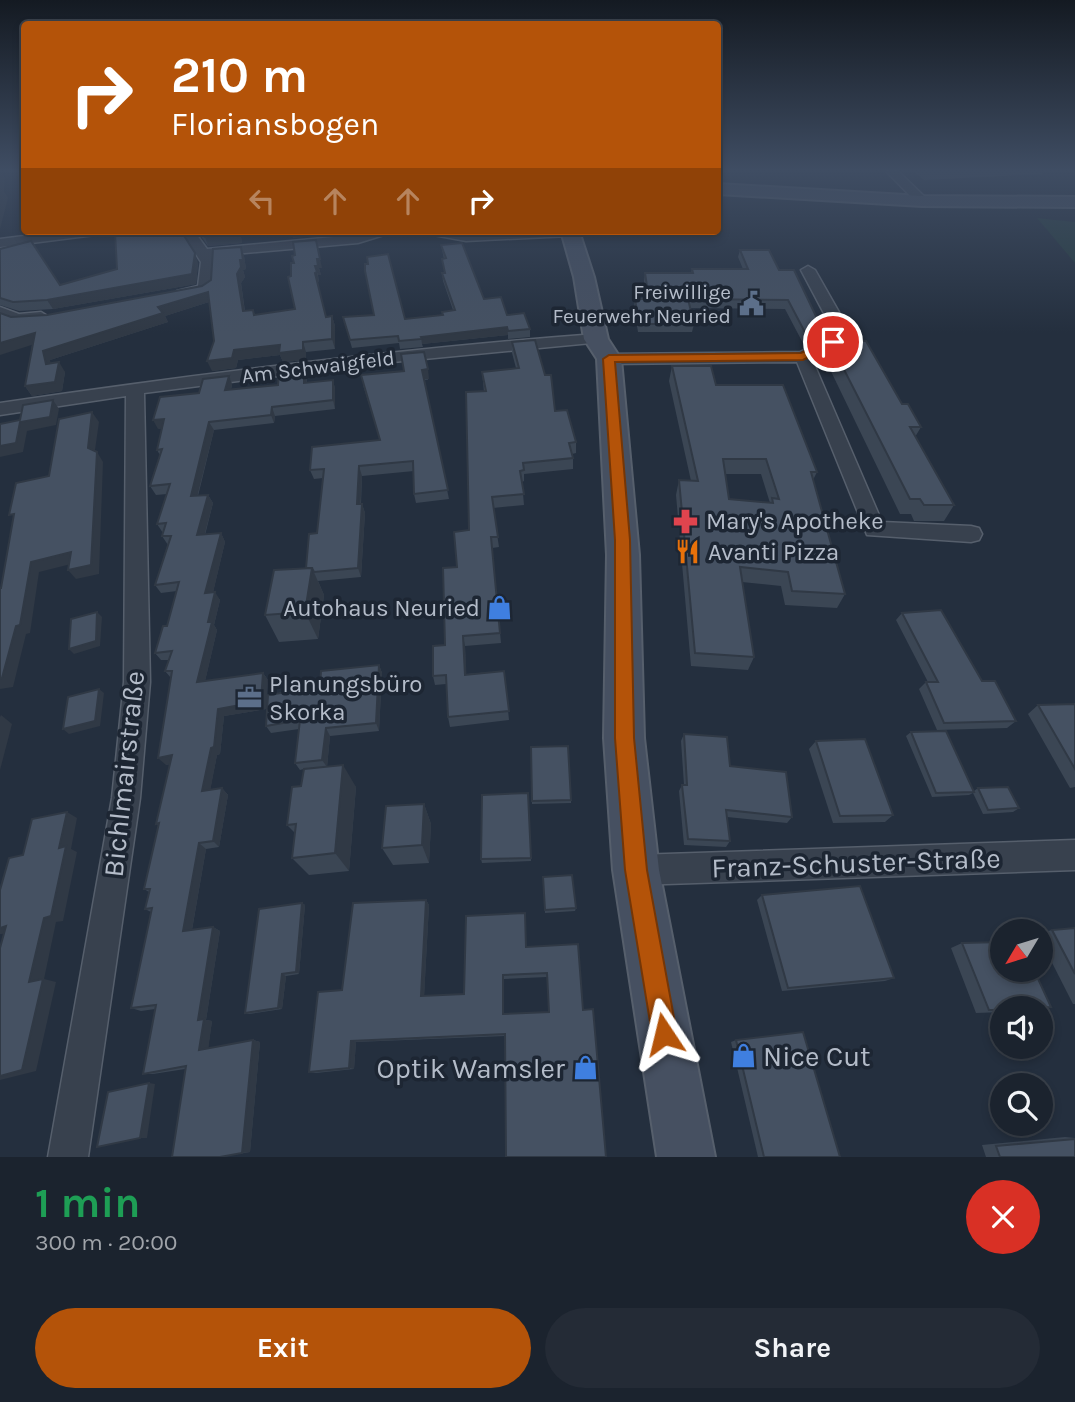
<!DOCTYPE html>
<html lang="en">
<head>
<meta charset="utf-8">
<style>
  :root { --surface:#1b232e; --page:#242b36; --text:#f1f3f6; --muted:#a0a4aa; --line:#39404a; --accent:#b45309 }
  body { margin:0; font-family:Karla,sans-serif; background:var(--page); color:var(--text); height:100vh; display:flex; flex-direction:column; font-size:26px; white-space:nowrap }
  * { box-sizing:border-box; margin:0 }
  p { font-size:23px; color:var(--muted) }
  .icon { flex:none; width:38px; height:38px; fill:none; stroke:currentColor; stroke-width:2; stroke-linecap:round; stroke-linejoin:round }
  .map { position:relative; height:1157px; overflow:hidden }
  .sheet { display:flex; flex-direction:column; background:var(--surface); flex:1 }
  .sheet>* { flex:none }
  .guide { position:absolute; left:21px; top:21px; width:700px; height:214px; border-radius:7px; box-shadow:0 4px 10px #0003,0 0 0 2px var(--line); background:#b45309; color:#fff; overflow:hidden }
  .needle { width:46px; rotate:232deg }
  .tools { position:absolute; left:990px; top:919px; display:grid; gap:14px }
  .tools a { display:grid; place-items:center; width:63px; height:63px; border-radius:50%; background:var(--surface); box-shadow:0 4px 10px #0003,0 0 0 2px var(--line); font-size:35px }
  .pin { position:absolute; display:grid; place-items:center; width:60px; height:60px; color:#fff; margin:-30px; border:4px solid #fff; border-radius:50%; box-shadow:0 2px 7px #0007 }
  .me { position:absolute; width:77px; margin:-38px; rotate:350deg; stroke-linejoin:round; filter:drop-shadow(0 0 5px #0008) }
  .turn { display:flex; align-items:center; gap:24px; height:147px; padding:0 35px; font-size:32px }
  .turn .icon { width:91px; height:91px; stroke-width:2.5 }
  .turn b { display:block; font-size:49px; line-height:60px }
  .lanes { display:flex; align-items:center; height:66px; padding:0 35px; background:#0003; justify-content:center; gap:35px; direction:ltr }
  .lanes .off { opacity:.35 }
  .round { display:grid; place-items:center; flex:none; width:74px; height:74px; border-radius:37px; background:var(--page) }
  .overview { display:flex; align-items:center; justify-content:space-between; height:119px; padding:0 35px }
  h1 { font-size:42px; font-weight:700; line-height:52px; color:#1e9e55 }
  .cta { display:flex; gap:14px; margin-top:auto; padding:14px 35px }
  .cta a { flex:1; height:80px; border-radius:42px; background:var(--accent); color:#fff; font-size:28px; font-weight:700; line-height:80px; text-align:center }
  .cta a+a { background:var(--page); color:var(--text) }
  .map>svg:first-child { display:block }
  .green { fill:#263c3f }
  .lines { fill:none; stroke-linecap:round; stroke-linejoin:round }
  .street-casing { stroke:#565f6c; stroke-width:3 }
  .secondary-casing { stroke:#565f6c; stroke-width:4 }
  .street { fill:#38414e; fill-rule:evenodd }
  .secondary { fill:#465061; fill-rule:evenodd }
  .wall { fill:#3b4654; fill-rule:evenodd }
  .shaded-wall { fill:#303945 }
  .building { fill:#455162; stroke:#303945; stroke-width:2; fill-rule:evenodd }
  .route { fill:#b45309; stroke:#753606; stroke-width:2 }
  .labels { text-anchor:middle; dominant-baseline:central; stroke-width:7; stroke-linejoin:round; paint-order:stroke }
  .far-poi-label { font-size:21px; fill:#b4bcc9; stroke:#1d2633; text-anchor:end }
  .far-street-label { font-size:21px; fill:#b4bcc9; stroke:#1d2633 }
  .poi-label { font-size:24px; fill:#b4bcc9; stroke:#1d2633; text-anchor:start }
  .near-street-label { font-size:28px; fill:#b4bcc9; stroke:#1d2633 }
  .near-poi-label { font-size:28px; fill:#b4bcc9; stroke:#1d2633; text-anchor:start }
</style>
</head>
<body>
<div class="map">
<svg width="1075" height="1157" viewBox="0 0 1075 1157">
  <rect width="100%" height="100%" fill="#242f3e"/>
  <!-- green -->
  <polygon class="green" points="1037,218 1075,222 1075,263"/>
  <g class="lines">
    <defs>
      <g id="street">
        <polygon points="886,171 898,171 926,198 926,204 918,204"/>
        <polygon points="64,231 101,231 95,235 0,247 0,239"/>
        <polygon points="181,231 194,231 207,249 397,231 358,243 212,256 215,262 210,292 182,298 175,294 177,291 198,286 201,262"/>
        <polygon points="427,231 596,231 590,235 466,241 428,234"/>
        <polygon points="808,266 815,270 844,321 839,345 812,359 882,522 971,526 979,528 982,534 979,540 971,542 867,535 797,362 609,364 601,359 609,354 800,352 825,340 828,321 801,270"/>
        <path d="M0,307L19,314L41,312L49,317C36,327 14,323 0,317Z"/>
        <path d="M596,334L604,339L602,342L372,364L144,393L150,682L140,798L88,1157H48L112,798L124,682L126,396L0,415V403C198,374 396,349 596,334Z"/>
        <polygon points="1075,840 1075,870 636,885 625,881 621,870 625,859 636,855"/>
      </g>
      <g id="secondary">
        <polygon points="718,184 922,196 1075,197 1075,207 922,206 718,194"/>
        <polygon points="561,231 579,231 594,277 608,339 621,359 639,555 644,738 659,870 715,1157 657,1157 613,870 604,738 607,555 597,359 584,339 574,277"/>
      </g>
    </defs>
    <!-- street casing -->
    <use href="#street" class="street-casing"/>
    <!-- secondary casing -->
    <use href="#secondary" class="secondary-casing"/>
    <!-- street -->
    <use href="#street" class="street"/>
    <!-- secondary -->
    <use href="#secondary" class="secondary"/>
  </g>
  <!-- wall -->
  <g class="wall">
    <polygon points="913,171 1043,171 1042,174 924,180"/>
    <polygon points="197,231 240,231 242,243 208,246"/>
    <polygon points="441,245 484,299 530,329 530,337 508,339 508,335 422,344 423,347 400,349 399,343 352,348 343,317 405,319 443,315 453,310 443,281 442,273 444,273 444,259"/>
    <polygon points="241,247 244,256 246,269 243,270 245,277 241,283 245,311 253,310 255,315 295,309 291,276 291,263 322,268 319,268 321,275 318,275 319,282 317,282 326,317 332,316 335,326 335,349 306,352 306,360 283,362 280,355 238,360 236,368 212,371 214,341 209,302 165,316 168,322 50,360 50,363 65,372 62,391 32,396 25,386 32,345 11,317 47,315 202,286 211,280"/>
    <polygon points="0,249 60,285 198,263 196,284 53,309 19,311 0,305"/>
    <polygon points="740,250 779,270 823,331 820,339 805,347 785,309 690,308 694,324 692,332 638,332 634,307 635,299 647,299 644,281 645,273 691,273 692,269 743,269 738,257"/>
    <polygon points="833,339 902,404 921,427 915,437 954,505 944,521 914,521 911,514 900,514 825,359 817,363 815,360 821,345"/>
    <polygon points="512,342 555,411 576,442 576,453 572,454 573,458 573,469 524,474 524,481 522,482 524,505 493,508 499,547 492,548 501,643 465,646 466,674 504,671 509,720 450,727 448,717 446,684 435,685 433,676 445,645 457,567 469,530 484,392 482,372 516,368 512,353"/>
    <polygon points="304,366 306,375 307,383 333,380 335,389 335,409 275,416 274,423 214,430 198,496 208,495 213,503 205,535 221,533 225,542 213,592 220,600 214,625 217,630 205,681 263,673 268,680 266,709 224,716 220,754 217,755 210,790 222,788 228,795 219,847 206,849 192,930 213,927 220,931 206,1020 212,1021 208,1048 253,1040 260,1042 250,1152 221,1157 185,1069 153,1074 143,1074 155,1009 141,1011 131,1008 151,912 145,909 149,892 144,889 159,826 156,824 170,764 166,765 171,678 165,671 169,660 161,660 155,653 167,626 177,591 161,593 155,585 168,545 162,536 163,533 157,524 167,494 156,495 150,486 160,455 157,450 162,428 158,429 199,393 229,376 232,384 231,390 278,385"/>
    <path d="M672,366L716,385L817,472L813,480L845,594L837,608L785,605L781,586L742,582L754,657L748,670L691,666L676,495L679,480L691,481L669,381ZM725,474H761L770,503L729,499Z"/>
    <polygon points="424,379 449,499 416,503 414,494 414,471 362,476 361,504 362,504 365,513 361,577 318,581 324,595 318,639 279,642 265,615 306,568 317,533 323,478 314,479 310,470 380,440 363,385 429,379"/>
    <polygon points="902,613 982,681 1016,721 1007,728 937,730 919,689 926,682 928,682 896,620"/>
    <polygon points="379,665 382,673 379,731 330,736 327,767 356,787 349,871 309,875 292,858 295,833 287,825 301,786 304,769 300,770 295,763 299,729 271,733 266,726 320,687"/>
    <polygon points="1075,704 1075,787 1070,788 1028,714 1038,705"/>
    <polygon points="911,732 974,791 978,788 1019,808 1013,812 983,814 973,793 969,795 932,797 906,736"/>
    <polygon points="684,734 730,766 792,817 787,823 727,817 730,841 726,847 684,845 679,791 682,785 684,785 681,741"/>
    <polygon points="816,741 893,815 885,822 833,823 809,749"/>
    <polygon points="531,747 571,800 571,803 532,804"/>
    <polygon points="528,793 531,861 482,863 481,859"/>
    <polygon points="424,804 431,824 429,863 393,865 382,848"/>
    <polygon points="543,877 576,908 575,911 545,913"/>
    <polygon points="762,895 894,978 885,981 782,991 757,900"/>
    <path d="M426,900L429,905L424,996L464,994L527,947L583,1010L505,1036L356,1042L354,1069L316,1073L309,1072L342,990ZM547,977L549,1012L504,1014V979Z"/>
    <polygon points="302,903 305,905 299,974 286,976 282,1009 249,1014 245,1013"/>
    <polygon points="1075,928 1075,1004 1073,1004 1041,941 1041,933 1052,930"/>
    <polygon points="962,943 1051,1007 1041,1009 1041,1008 1003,1008 1003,1012 976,1013 951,948"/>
    <polygon points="736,1040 840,1157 758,1157 731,1042"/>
    <polygon points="1065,1137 1075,1138 1075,1157 986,1157 982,1145"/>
  </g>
  <!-- shaded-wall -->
  <g class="shaded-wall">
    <polygon points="0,171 1,171 5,178 4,191 8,198 0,229"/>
    <polygon points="238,231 240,231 242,243 208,246 205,237"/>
    <polygon points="244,231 265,231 245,233"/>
    <polygon points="291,231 322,231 314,232 315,236 293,238"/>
    <polygon points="316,240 322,268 319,268 321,275 318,275 315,266 317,259"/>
    <polygon points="241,247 244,256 246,269 243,270 245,277 241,283 246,321 243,311 237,274 240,260"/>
    <polygon points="195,253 198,263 196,284 53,309 47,300"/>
    <polygon points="317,272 319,282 317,282 315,273"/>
    <polygon points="208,292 212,301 165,316 168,322 50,360 53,373 46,364 43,351 158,307"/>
    <polygon points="332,316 335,326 335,349 332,339"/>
    <polygon points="507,327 508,335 422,344 421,337"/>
    <polygon points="823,331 820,339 805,347 808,338"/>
    <polygon points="35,333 41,342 0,355 0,343"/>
    <polygon points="303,342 306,352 306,360 283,362 280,355 238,360 236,368 212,371 207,361 234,350"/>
    <polygon points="831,344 825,359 817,363 822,348"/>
    <polygon points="59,362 65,372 62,391 32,396 25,386"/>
    <polygon points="304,366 306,375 307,392 304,383"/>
    <polygon points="428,369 429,379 423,379 422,370"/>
    <polygon points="229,376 232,384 229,399 225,390"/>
    <polygon points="333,380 335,389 335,409 333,400"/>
    <polygon points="53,400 59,409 56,425 27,431 23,452 0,457 0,446 20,422"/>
    <polygon points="272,407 275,416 274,423 271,415"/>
    <polygon points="92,412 99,422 94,457 88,448"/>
    <polygon points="164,419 169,427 158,429 153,420"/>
    <polygon points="209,422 214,430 195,505 191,496"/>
    <polygon points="97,452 103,462 99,574 76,579 68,570"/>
    <polygon points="359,466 362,476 360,513 357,504"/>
    <polygon points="208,495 213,503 202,544 197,535"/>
    <polygon points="362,504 365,513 361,577 358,568"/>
    <polygon points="221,533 225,542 211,601 205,593"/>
    <polygon points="71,552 79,562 39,572 30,633 26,634 13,687 0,689 0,679 31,562"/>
    <polygon points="312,568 324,595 318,639 305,612"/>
    <polygon points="215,592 220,600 214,625 217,630 203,690 197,682 208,622"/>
    <polygon points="97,612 102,617 100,646 74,654 69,649"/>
    <polygon points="463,636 465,646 467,684 465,675"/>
    <polygon points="379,665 382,673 379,731 376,723"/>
    <polygon points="263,673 268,680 266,709 224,716 220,754 217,755 209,797 202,791 218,709"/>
    <polygon points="99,689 104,693 100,726 69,734 63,729"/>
    <polygon points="1,715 12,724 0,770 0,717"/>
    <polygon points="326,728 330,736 327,767 322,760"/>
    <polygon points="172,755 179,762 166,765 158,758"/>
    <polygon points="343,765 356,787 349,871 335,853"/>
    <polygon points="222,788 228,795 219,847 213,841"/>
    <polygon points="424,804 431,824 429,863 422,845"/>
    <polygon points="67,812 77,818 71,849 77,852 63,921 56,922 44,979 56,982 36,1071 0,1080 0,1076 29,982"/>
    <polygon points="199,843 206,849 191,935 183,931"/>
    <polygon points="426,900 429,905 424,999 421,996"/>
    <polygon points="302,903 305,905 299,974 296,972"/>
    <polygon points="6,926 19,931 2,934 0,934 0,928"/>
    <polygon points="213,927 220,931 206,1020 212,1021 208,1051 199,1050 198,1020"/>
    <polygon points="282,974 286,976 282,1009 278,1008"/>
    <polygon points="253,1040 260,1042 250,1152 242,1153"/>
    <polygon points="351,1041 356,1042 354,1069 349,1068"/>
    <polygon points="149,1083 155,1084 147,1138 140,1138"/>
  </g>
  <!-- building -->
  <g class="building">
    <polygon points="124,231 181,231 195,253 192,274 47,300 13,302 0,298 0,249 31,241 60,285 117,269 115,232"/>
    <polygon points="200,231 238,231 238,234 205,237"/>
    <polygon points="316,240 320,259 317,259 318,266 315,266 317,272 315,273 326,317 332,316 332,339 303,342 303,350 279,353 280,345 234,350 232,358 207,361 214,341 208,292 158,307 163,313 43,351 46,364 59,362 55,382 25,386 35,333 0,343 0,313 11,317 47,315 202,286 211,280 213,249 241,247 243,260 240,260 241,267 237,274 243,311 253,310 254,315 295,309 288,277 291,276 291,263 294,263 292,256 295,255 293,242"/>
    <polygon points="462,243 484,299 501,297 507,315 524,313 530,329 508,331 507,327 421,337 422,339 399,341 398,336 350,340 343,317 374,315 365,271 365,264 368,264 367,257 388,254 405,319 443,315 442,312 455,310 442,273 445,273 442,259 446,258 441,245"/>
    <polygon points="740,250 769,250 779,270 794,270 823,331 808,338 788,300 688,299 694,324 639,324 635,299 649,299 645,273 693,273 692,269 748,269"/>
    <polygon points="833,339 866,341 902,404 908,404 921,427 910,427 954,505 924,505 920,499 910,499 831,344 822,348 821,345"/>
    <polygon points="535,340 545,375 551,375 555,411 567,410 576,442 569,443 573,458 523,463 524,470 520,471 524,494 492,497 498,537 491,537 500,633 463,636 465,675 504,671 509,711 448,717 446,675 433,676 433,646 445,645 443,568 457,567 454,532 469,530 466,392 486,391 482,372 519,368 512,342"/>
    <polygon points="424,352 428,369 422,370 448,490 414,494 413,461 359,466 357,504 362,504 358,568 314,572 312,568 306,568 309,534 317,533 324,469 310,470 312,447 380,440 361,375 404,371 401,354"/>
    <polygon points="304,366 304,383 333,380 333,400 272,407 271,415 209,422 191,496 208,495 197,535 221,533 205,593 215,592 208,622 212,622 197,682 263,673 261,701 218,709 214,747 211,748 202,791 222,788 213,841 199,843 183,931 213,927 198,1020 204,1019 199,1050 253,1040 242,1153 220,1157 172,1157 186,1066 143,1074 156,1005 131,1008 152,908 145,909 150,889 144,889 159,823 156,824 172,755 158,758 172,671 165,671 172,651 155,653 163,626 167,626 179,582 155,585 171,536 162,536 166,523 157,524 170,484 150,486 162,449 157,450 164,419 153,420 160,397 199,393 203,379 229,376 225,390 278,385 279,370"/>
    <path d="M672,366H711L716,385H783L817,472H811L845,594L792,591L788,572L740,567L754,657L695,653L679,480L698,481ZM723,459H766L779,499L772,498L773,503L729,499Z"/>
    <polygon points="53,400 50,417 20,422 16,443 0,446 0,424 20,420 23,405"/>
    <polygon points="92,412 88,448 97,452 91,565 68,570 71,552 31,562 20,625 16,626 2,678 0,679 0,588 1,588 14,514 9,515 16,483 49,476 59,419"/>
    <polygon points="312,568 305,612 265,615 274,570"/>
    <polygon points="941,610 982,681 995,681 1016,721 944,723 926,682 938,682 902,613"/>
    <polygon points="97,612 96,641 69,649 71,619"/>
    <polygon points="379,665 376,723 326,728 322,760 295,763 300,720 266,726 268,695 320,687 321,671"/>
    <polygon points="99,689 95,721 63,729 68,697"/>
    <polygon points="1075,704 1075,769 1038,705"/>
    <polygon points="946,731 974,792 936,793 911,732"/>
    <polygon points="684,734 727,737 730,766 786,772 792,817 726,810 730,841 688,839 682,785 687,785"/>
    <polygon points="865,739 893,815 840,816 816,741"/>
    <polygon points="568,746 571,800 532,801 531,747"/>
    <polygon points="343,765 335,853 292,858 296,824 287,825 292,787 301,786 304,769"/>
    <polygon points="1008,787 1019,808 988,810 978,788"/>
    <polygon points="528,793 531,858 481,859 482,795"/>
    <polygon points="424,804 422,845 382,848 386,806"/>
    <polygon points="67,812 59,848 66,846 51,916 44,918 29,982 43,979 22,1070 0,1076 0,948 6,926 0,928 0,890 9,858 23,855 32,819"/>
    <polygon points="572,875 576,908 545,910 543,877"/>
    <polygon points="860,886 894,978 788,988 762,895"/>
    <path d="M426,900L421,996L464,994L466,916L525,913L526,947L578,944L583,1010L593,1009L606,1157H506L505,1034L351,1041L349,1068L309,1072L318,992L342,990L353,903ZM547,973L549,1012L503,1014V975Z"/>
    <polygon points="302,903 296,972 282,974 278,1008 245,1013 259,909"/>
    <polygon points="1075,928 1075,974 1052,930"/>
    <polygon points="1003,942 1003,970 1034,970 1051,1007 1003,1008 1003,1010 989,1010 962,943"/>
    <polygon points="803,1032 840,1157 764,1157 736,1040"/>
    <polygon points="149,1083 140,1138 97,1147 108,1092"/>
    <polygon points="1075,1139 1075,1157 1000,1157 996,1146"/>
  </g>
  <!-- sky -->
  <linearGradient id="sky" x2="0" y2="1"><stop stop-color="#141a22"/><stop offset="0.51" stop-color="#3f4d63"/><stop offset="1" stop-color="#3f4d63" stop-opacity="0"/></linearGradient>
  <rect width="1075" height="333" fill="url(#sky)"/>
  <!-- route -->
  <polygon class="route" points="829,340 839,342 803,360 615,362 630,540 634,738 647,870 677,1034 673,1043 664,1047 656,1043 652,1034 625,870 615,738 615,540 603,359 609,355 801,353"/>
  <!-- icons -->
  <defs>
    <symbol id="civic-bare" viewBox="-9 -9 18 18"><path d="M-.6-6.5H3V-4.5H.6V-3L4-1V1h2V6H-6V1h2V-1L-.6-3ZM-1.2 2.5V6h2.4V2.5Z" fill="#5c6f8a" stroke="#1d2633" stroke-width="2.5" paint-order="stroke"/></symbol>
    <symbol id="pharmacy-bare" viewBox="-9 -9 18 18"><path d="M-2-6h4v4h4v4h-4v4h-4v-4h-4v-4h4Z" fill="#e0444e" stroke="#1d2633" stroke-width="2.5" paint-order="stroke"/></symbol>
    <symbol id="restaurant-bare" viewBox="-9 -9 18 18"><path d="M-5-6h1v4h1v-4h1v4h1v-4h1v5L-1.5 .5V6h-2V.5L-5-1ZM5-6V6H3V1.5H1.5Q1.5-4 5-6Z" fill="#e8710a" stroke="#1d2633" stroke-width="2.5" paint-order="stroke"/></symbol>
    <symbol id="shop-bare" viewBox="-9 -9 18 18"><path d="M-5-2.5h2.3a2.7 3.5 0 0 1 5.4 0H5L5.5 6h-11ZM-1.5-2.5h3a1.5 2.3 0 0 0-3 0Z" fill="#3f7fe0" stroke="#1d2633" stroke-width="2.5" paint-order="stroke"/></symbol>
    <symbol id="office-bare" viewBox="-9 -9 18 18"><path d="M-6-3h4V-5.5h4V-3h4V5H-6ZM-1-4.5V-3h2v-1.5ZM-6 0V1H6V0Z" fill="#5c6f8a" stroke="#1d2633" stroke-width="2.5" paint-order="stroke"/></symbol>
  </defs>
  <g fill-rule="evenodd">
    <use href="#civic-bare" x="734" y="286" width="35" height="35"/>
    <use href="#pharmacy-bare" x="668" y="504" width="35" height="35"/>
    <use href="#restaurant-bare" x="670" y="534" width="35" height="35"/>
    <use href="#shop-bare" x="482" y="590" width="35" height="35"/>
    <use href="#office-bare" x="232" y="680" width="35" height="35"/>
    <use href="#shop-bare" x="726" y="1038" width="35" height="35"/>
    <use href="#shop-bare" x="568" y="1050" width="35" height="35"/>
  </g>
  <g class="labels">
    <!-- far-poi labels -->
    <g class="far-poi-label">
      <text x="731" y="292">Freiwillige<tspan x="731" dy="24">Feuerwehr Neuried</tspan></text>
    </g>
    <!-- far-street labels -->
    <g class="far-street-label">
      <text transform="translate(318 367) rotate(-7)">Am Schwaigfeld</text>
    </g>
    <!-- poi labels -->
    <g class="poi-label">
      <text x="706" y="521">Mary's Apotheke</text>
      <text x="708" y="552">Avanti Pizza</text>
      <text x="480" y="608" text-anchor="end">Autohaus Neuried</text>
      <text x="269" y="684">Planungsbüro<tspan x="269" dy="28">Skorka</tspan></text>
    </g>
    <!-- near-street labels -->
    <g class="near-street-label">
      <text transform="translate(124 774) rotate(-84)">Bichlmairstraße</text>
      <text transform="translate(856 863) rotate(-2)">Franz-Schuster-Straße</text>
    </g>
    <!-- near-poi labels -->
    <g class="near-poi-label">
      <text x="763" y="1056">Nice Cut</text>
      <text x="565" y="1068" text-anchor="end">Optik Wamsler</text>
    </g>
  </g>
</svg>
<div class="tools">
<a><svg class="needle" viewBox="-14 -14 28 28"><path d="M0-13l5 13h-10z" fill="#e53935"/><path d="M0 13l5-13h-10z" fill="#a0a4aa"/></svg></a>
<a><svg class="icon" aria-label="sound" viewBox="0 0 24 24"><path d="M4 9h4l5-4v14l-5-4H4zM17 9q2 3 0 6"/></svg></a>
<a><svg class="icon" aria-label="search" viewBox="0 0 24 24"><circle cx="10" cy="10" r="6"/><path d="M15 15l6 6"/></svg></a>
</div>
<div class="pin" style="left:833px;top:342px;background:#d93025"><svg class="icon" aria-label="arrive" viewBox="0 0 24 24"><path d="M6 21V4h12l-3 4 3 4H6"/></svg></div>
<svg class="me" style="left:664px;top:1034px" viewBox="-20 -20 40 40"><path d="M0-17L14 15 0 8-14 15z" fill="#b45309" stroke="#fff" stroke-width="4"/></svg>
<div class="guide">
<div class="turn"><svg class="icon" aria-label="right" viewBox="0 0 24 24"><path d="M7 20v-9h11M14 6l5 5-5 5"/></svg><div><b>210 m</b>Floriansbogen</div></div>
<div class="lanes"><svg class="icon off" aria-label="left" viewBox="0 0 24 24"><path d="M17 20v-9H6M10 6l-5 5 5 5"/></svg><svg class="icon off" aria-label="ahead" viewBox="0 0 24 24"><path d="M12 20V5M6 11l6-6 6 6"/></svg><svg class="icon off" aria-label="ahead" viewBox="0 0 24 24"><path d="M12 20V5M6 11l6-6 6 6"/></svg><svg class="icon" aria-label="right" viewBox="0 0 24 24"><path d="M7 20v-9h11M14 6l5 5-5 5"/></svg></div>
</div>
</div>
<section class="sheet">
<div class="overview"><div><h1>1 min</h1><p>300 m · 20:00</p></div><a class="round" style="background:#d93025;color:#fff"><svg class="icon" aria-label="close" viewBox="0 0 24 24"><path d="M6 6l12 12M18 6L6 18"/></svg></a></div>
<div class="cta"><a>Exit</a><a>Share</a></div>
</section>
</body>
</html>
